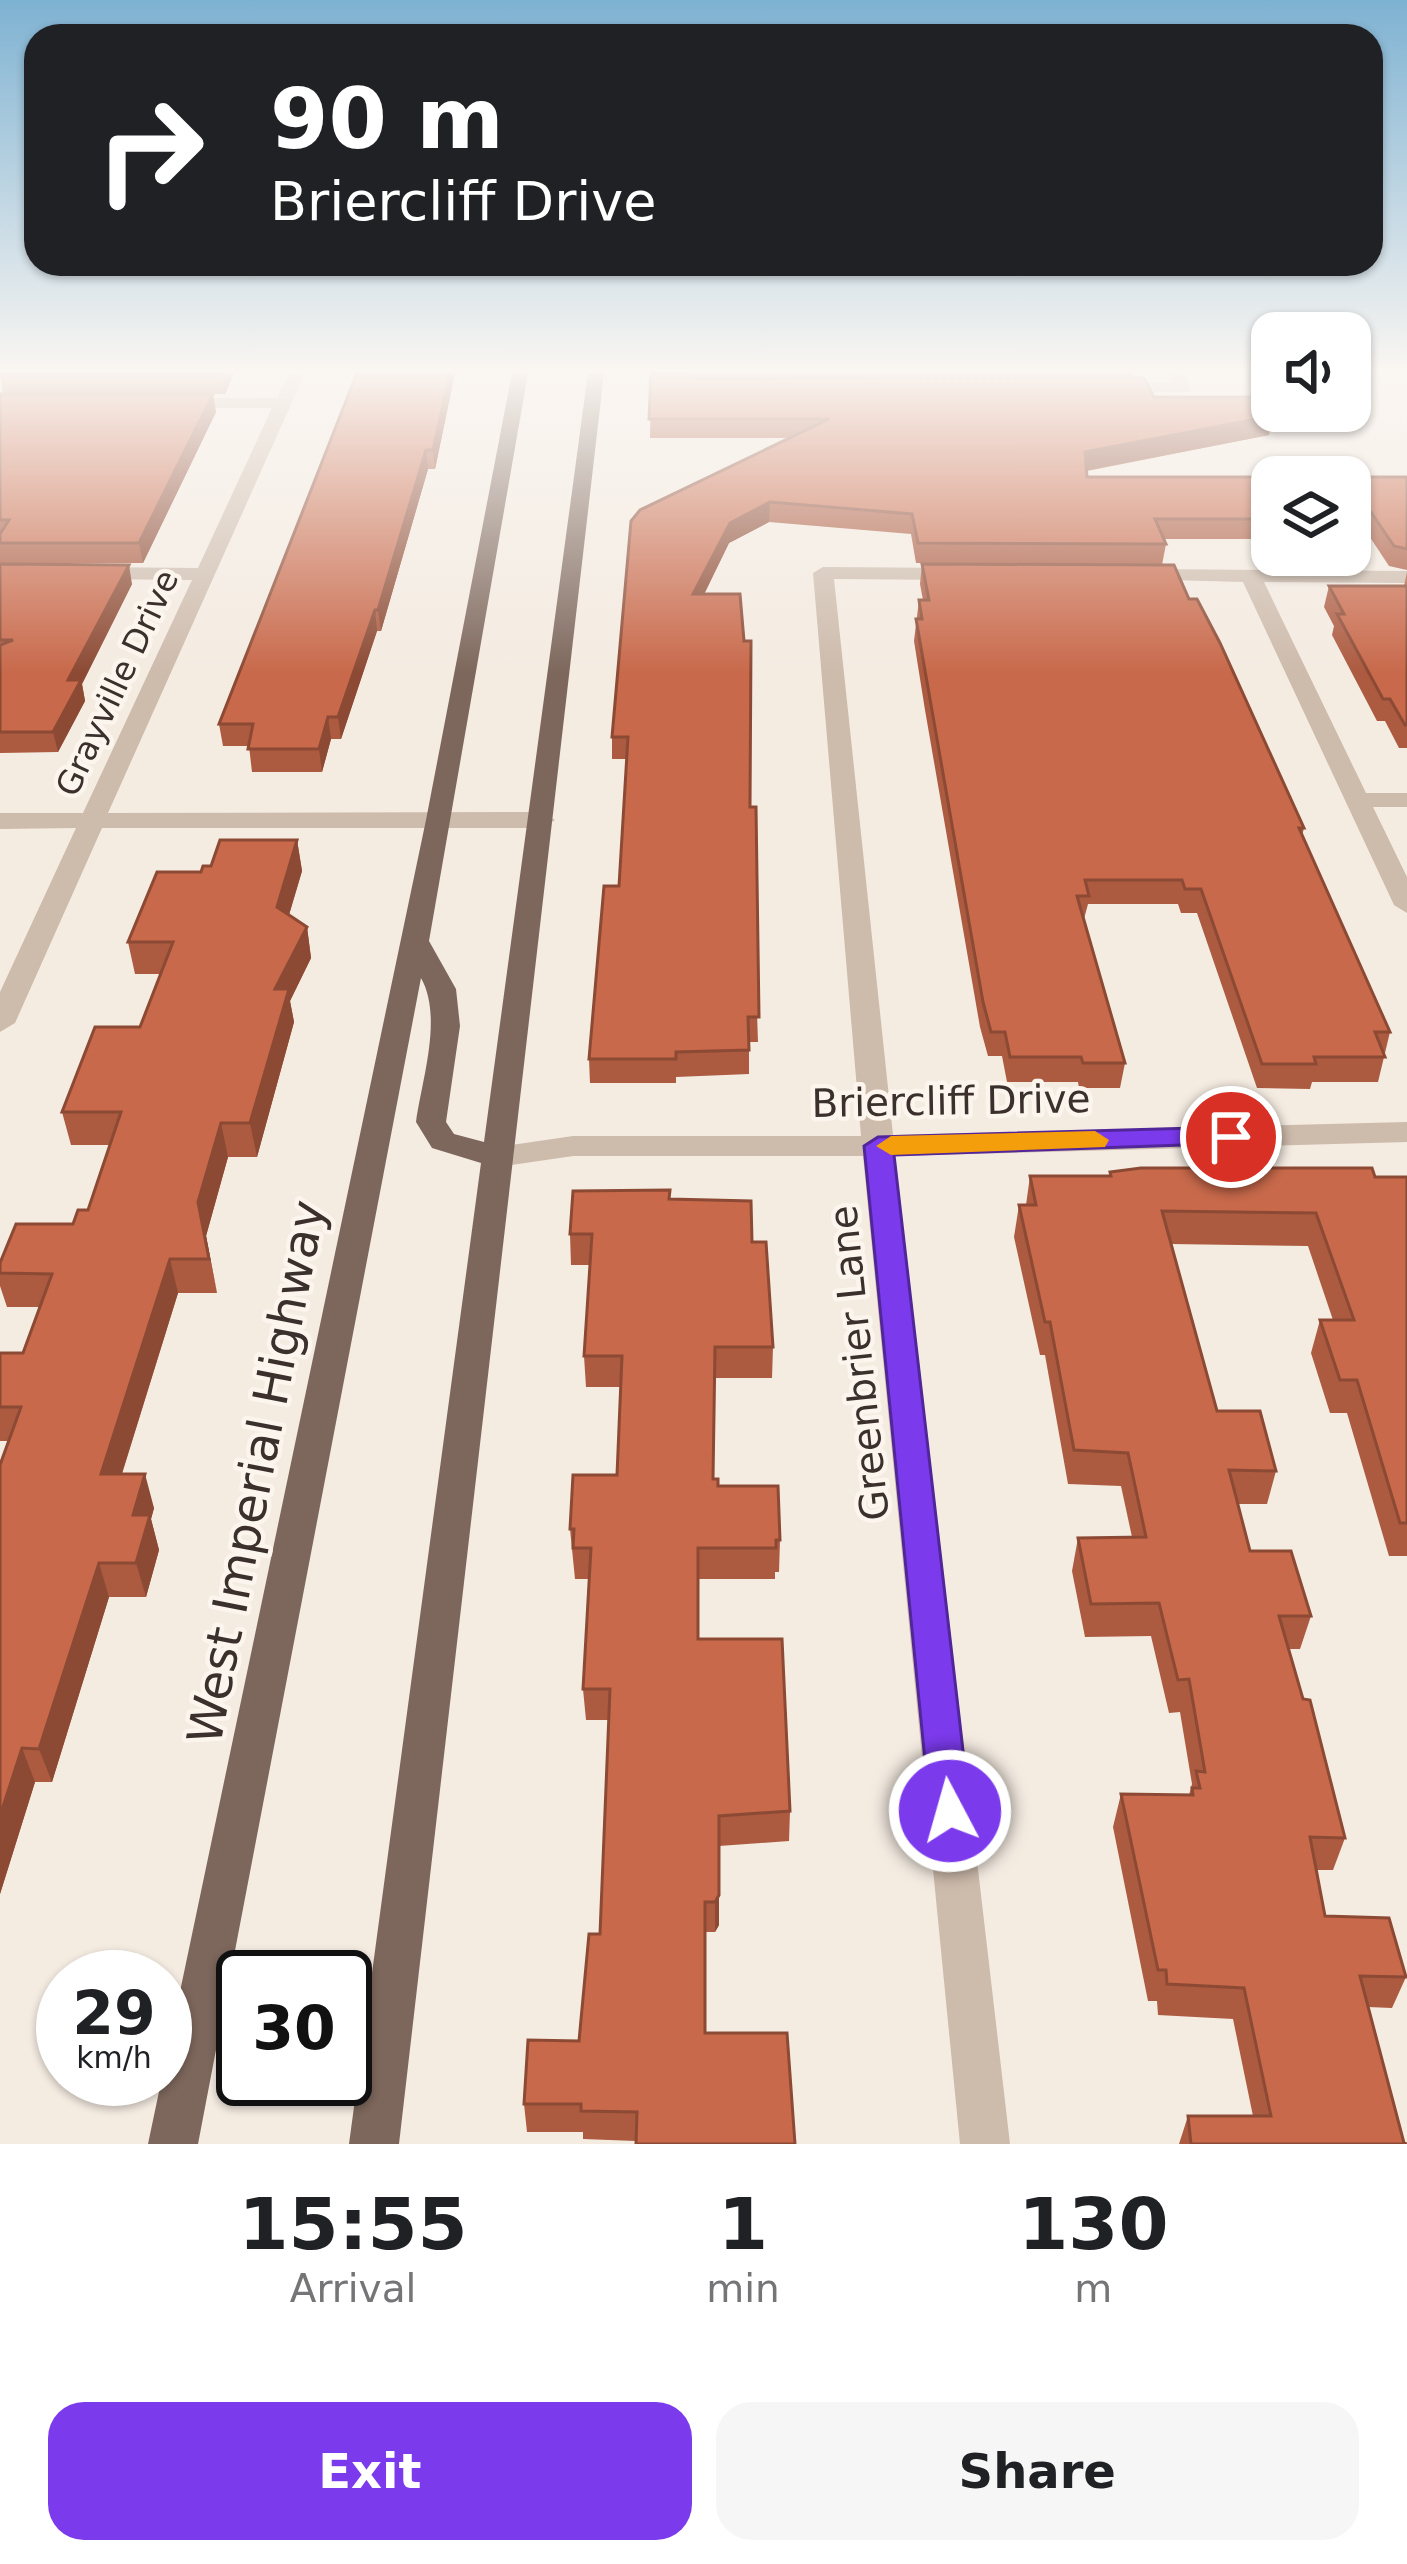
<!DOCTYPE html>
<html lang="en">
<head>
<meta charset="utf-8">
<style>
  :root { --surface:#fff; --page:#f6f6f6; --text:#202124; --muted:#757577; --accent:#7c3aed }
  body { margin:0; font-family:"DejaVu Sans",sans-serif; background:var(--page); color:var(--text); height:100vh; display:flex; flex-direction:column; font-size:45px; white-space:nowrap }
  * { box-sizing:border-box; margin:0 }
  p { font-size:39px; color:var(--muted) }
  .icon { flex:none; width:66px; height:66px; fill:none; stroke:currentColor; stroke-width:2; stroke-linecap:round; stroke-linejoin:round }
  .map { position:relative; height:2144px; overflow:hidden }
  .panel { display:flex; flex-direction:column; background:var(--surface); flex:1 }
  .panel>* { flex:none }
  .banner { position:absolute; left:24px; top:24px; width:1359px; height:252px; border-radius:36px; box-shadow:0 3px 9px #0004; background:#202124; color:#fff; overflow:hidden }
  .controls { position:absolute; left:1251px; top:312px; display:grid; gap:24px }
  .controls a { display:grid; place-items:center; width:120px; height:120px; border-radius:24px; background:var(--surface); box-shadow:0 3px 9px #0004; font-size:60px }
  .speed { position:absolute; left:36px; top:1950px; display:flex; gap:24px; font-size:60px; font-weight:700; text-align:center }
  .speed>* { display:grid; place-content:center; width:156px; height:156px; border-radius:50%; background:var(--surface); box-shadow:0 3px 9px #0004; line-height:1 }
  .speed small { font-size:30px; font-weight:400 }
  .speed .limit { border:6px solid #111; border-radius:18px; background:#fff; color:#111 }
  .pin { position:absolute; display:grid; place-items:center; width:102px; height:102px; color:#fff; margin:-51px; border:6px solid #fff; border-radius:50%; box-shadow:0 3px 12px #0007 }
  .me { position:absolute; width:132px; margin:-66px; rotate:354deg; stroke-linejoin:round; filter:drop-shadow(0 0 9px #0008) }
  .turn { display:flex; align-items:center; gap:42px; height:252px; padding:0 48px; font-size:54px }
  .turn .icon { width:156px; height:156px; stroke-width:2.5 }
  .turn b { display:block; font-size:84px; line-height:102px }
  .eta { display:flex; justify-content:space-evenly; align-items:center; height:204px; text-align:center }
  .eta b { font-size:72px; font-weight:800; line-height:84px }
  .primary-button { display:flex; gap:24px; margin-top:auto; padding:24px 48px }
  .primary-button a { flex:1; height:138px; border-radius:36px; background:var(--accent); color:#fff; font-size:48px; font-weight:800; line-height:138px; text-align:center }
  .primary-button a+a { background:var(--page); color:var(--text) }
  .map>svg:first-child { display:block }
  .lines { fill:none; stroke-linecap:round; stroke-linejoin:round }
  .street { fill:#cdbbac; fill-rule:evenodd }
  .primary { fill:#7d675c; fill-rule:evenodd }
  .wall { fill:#ac5a40 }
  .shaded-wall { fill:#8c4a34 }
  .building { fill:#c8694b; stroke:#8c4a34; stroke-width:3 }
  .route { fill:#7c3aed; stroke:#51269a; stroke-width:3 }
  .slow { fill:#f59e0b }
  .labels { text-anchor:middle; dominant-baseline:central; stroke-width:9; stroke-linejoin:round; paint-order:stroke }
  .far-street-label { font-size:33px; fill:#3b302b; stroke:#fbf5ee }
  .street-label { font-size:39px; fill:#3b302b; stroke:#fbf5ee }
  .near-street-label { font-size:48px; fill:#3b302b; stroke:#fbf5ee }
</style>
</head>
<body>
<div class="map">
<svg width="1407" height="2144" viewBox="0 0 1407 2144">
  <rect width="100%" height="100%" fill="#f4ebe1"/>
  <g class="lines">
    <!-- street -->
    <g class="street">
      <polygon points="289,373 305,373 108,813 542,812 555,820 542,828 102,828 15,1023 0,1032 0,992 76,828 0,829 0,813 83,813 192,580 89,579 79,573 89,567 198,568 272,408 174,408 165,403 174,398 277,398"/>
      <polygon points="1169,373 1186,373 1191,392 1109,393 1100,388 1109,383 1174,383"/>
      <polygon points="823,567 960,568 970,574 960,580 834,579 893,1135 1407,1122 1407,1142 895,1156 1010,2144 960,2144 863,1156 573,1156 497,1167 486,1164 481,1157 486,1150 497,1147 573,1136 861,1136 813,573"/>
      <polygon points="1140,569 1407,571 1407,583 1264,582 1366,793 1407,793 1407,807 1373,807 1407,877 1407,913 1394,905 1243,582 1133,579 1133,571"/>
    </g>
    <!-- primary -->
    <path class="primary" d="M512,373H528L429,941L456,989L460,1026L446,1122L454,1134L484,1142L588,373H604L399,2144H349L481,1163L432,1148L416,1122C422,1079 443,1017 421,978L198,2144H148L426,820Z"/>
  </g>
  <!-- wall -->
  <g class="wall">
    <polygon points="0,373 234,373 225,394 3,394"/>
    <polygon points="357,373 455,373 435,469 428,469 381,631 377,631 341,739 331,739 322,772 252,772 249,746 223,746 219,724"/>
    <polygon points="651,373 1133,373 1133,378 1154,397 1267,397 1251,373 1272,373 1272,416 1269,435 1087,471 1087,477 1272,516 1272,527 1270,539 1163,539 1166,544 1162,565 916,563 911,534 769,522 729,543 704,594 750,807 758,1042 749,1042 749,1074 676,1077 676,1083 590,1083 589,1059 619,886 626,759 612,759 612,737 790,438 650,438"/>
    <polygon points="0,394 216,412 143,563 0,563"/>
    <polygon points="1276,411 1350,411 1365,416 1287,429"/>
    <polygon points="1350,477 1407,477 1407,570 1389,566 1350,507"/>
    <polygon points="0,564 132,584 82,684 85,701 58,752 0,753"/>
    <polygon points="922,564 1189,599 1304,828 1302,836 1390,1032 1378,1082 1312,1082 1310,1089 1257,1088 1197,913 1181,913 1178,904 1088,904 1084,919 1125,1063 1120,1088 1079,1088 1078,1082 1007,1082 1002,1056 988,1056 980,1027 925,710 914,641 919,600 923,600 920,584"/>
    <polygon points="1407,572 1407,748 1399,748 1385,721 1377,721 1332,635 1334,626 1324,607 1329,586 1404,586"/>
    <polygon points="297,840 302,871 289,915 307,927 311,958 290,1001 294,1022 257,1157 228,1157 206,1236 217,1293 178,1293 122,1474 154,1508 151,1519 159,1550 146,1597 109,1597 52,1782 35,1782 0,1894 0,1465 9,1441 0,1441 0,1353 23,1353 40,1307 7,1307 0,1286 0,1273 73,1224 88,1210 110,1145 71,1145 62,1112 140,1027 161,974 135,974 128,942 201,872 211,866"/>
    <polygon points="1110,1172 1407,1177 1407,1556 1389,1556 1347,1413 1330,1413 1311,1353 1320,1320 1333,1320 1308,1246 1171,1244 1217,1411 1276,1471 1267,1504 1238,1504 1250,1551 1311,1616 1300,1649 1288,1649 1345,1838 1333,1870 1316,1870 1325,1916 1406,1977 1392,2008 1368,2007 1404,2143 1407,2144 1179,2144 1188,2116 1253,2116 1233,2019 1158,2015 1157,2001 1148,2001 1113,1827 1121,1794 1189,1795 1192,1784 1180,1712 1169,1713 1151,1636 1085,1637 1072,1571 1078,1538 1132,1537 1121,1486 1068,1484 1045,1355 1040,1355 1014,1237 1019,1205 1026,1205 1030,1176 1109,1176"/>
    <polygon points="670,1199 752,1242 773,1347 772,1378 714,1378 713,1479 718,1486 780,1540 779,1572 775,1572 775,1579 698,1579 698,1639 790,1811 789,1841 719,1846 719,1925 715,1932 705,1932 636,2141 583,2139 583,2132 527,2132 524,2104 579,2041 600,1934 609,1720 586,1720 583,1689 589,1579 575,1579 570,1529 617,1475 621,1387 586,1387 584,1356 590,1265 571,1265 570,1234"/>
  </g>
  <!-- shaded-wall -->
  <g class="shaded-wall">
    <polygon points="223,373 234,373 225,394 222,375"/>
    <polygon points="450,373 455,373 435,469 433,450"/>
    <polygon points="213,394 216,412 143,563 139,543"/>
    <polygon points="1369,398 1365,416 1287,429 1291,411 1350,411 1350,401"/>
    <polygon points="1272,416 1269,435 1083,471 1085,452"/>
    <polygon points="426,450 428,469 381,631 378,610"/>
    <polygon points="770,502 769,522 729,543 694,615 693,594 730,523"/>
    <polygon points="129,565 132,584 82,684 85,701 58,752 53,732 68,680"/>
    <polygon points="375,610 377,631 341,739 338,717"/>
    <polygon points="328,717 331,739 322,772 319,749"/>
    <polygon points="297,840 302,871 282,938 277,907"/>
    <polygon points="307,927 311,958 290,1001 294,1022 257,1157 250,1123 275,989"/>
    <polygon points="221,1123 228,1157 206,1236 217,1293 198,1202"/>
    <polygon points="170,1259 178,1293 111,1508 101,1474"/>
    <polygon points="145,1474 154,1508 151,1519 159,1550 146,1597 136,1563 133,1515"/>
    <polygon points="99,1563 109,1597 52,1782 39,1749"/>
    <polygon points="22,1748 35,1782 0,1894 0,1816"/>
    <polygon points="719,1895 719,1925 715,1932 715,1902"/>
  </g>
  <!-- building -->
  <g class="building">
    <polygon points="223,373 222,375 0,375 0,373"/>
    <polygon points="357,373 450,373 433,450 426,450 378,610 375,610 338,717 328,717 319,749 248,749 253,724 219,724"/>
    <polygon points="651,373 684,373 695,379 1144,378 1154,397 1270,397 1272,416 1085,452 1087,477 1252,477 1272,519 1155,519 1166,544 918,543 912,514 770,502 730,523 693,594 740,594 744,641 751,641 750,807 756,807 759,1017 748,1017 749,1050 676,1052 676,1059 589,1059 604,886 619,886 628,737 612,737 631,521 640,510 829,419 649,419"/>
    <polygon points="1350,373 1351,373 1369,398 1350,401"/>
    <polygon points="0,394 213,394 139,543 0,543 0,534 9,520 0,520"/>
    <polygon points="1347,477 1407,477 1407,549 1394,546 1350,481 1350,477"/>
    <polygon points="0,564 129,565 68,680 81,680 53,732 0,732 0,645 13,640 0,640"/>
    <polygon points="922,564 1174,565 1189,599 1197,599 1220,643 1304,828 1299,828 1390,1032 1375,1032 1385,1057 1314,1057 1316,1064 1262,1064 1201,889 1185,889 1182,880 1085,880 1089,896 1077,896 1125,1063 1083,1063 1081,1057 1010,1057 1005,1032 991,1032 983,1002 916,619 922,619 919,600 929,600"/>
    <polygon points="1329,586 1407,586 1407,725 1405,725 1390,699 1383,699 1337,614 1344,614"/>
    <polygon points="220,840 297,840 277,907 307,927 275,989 289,989 250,1123 221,1123 198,1202 209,1259 170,1259 101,1474 145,1474 133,1515 150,1515 136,1563 99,1563 39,1749 22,1748 0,1816 0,1465 21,1407 0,1407 0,1353 23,1353 52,1274 0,1273 0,1263 16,1224 73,1224 78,1210 88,1210 121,1112 62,1112 95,1027 140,1027 173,942 128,942 157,872 201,872 203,866 211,866"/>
    <polygon points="1141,1168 1372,1168 1375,1177 1407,1177 1407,1523 1400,1523 1357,1380 1340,1380 1320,1320 1354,1320 1316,1213 1162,1211 1217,1411 1260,1411 1276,1471 1229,1470 1250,1551 1291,1551 1311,1616 1279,1616 1303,1699 1310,1700 1345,1838 1310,1837 1325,1916 1389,1918 1406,1977 1360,1976 1404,2143 1407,2144 1191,2144 1188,2116 1271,2116 1244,1988 1167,1984 1166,1970 1158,1970 1121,1794 1193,1795 1192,1788 1200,1788 1196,1771 1205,1772 1189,1679 1178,1680 1159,1603 1091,1604 1078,1538 1146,1537 1128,1453 1074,1450 1050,1322 1045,1322 1019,1205 1036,1205 1030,1176 1111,1176 1110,1172"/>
    <polygon points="670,1190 669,1199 751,1201 752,1242 766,1242 773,1347 715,1347 713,1479 718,1479 718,1486 778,1486 780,1540 776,1540 776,1548 698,1548 698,1639 782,1639 790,1811 719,1816 719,1895 715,1902 705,1902 705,2033 787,2033 795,2144 636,2144 637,2112 581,2111 581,2104 524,2104 528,2040 579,2041 589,1934 600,1934 610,1689 583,1689 591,1548 573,1548 574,1529 570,1529 573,1475 617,1475 622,1356 584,1356 592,1234 570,1234 573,1191"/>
  </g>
  <!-- sky -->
  <linearGradient id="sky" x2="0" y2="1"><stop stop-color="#7eb2d2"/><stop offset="0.55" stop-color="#faf6f2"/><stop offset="1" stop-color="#faf6f2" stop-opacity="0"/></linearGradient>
  <rect width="1407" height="673" fill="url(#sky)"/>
  <!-- route -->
  <polygon class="route" points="1231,1127 1245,1137 1241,1143 894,1155 970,1811 964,1824 950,1830 936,1824 930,1811 864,1146 878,1137"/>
  <!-- slow -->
  <polygon class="slow" points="1095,1131 1109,1140 1105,1147 891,1155 876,1146 891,1136"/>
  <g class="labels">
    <!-- far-street labels -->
    <g class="far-street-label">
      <text transform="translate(117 683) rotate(-65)">Grayville Drive</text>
    </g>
    <!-- street labels -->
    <g class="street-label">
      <text transform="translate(951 1101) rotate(-1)">Briercliff Drive</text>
      <text transform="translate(859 1363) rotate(-96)">Greenbrier Lane</text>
    </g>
    <!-- near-street labels -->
    <g class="near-street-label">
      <text transform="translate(256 1472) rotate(-79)">West Imperial Highway</text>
    </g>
  </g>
</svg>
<div class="controls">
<a><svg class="icon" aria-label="sound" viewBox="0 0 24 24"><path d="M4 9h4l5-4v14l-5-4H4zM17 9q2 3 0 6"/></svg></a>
<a><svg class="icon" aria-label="layers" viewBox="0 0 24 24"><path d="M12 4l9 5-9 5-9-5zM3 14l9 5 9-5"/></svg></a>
</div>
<div class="speed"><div>29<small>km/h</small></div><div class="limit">30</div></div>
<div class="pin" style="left:1231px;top:1137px;background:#d93025"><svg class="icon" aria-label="arrive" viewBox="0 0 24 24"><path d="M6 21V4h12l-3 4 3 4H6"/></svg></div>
<svg class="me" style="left:950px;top:1811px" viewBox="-20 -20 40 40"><circle r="17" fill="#7c3aed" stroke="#fff" stroke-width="3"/><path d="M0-11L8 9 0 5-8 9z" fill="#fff"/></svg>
<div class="banner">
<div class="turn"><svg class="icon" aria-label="right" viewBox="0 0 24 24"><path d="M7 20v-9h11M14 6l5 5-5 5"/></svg><div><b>90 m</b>Briercliff Drive</div></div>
</div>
</div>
<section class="panel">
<div class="eta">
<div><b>15:55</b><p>Arrival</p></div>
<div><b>1</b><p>min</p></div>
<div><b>130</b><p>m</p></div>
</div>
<div class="primary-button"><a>Exit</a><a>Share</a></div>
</section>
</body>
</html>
